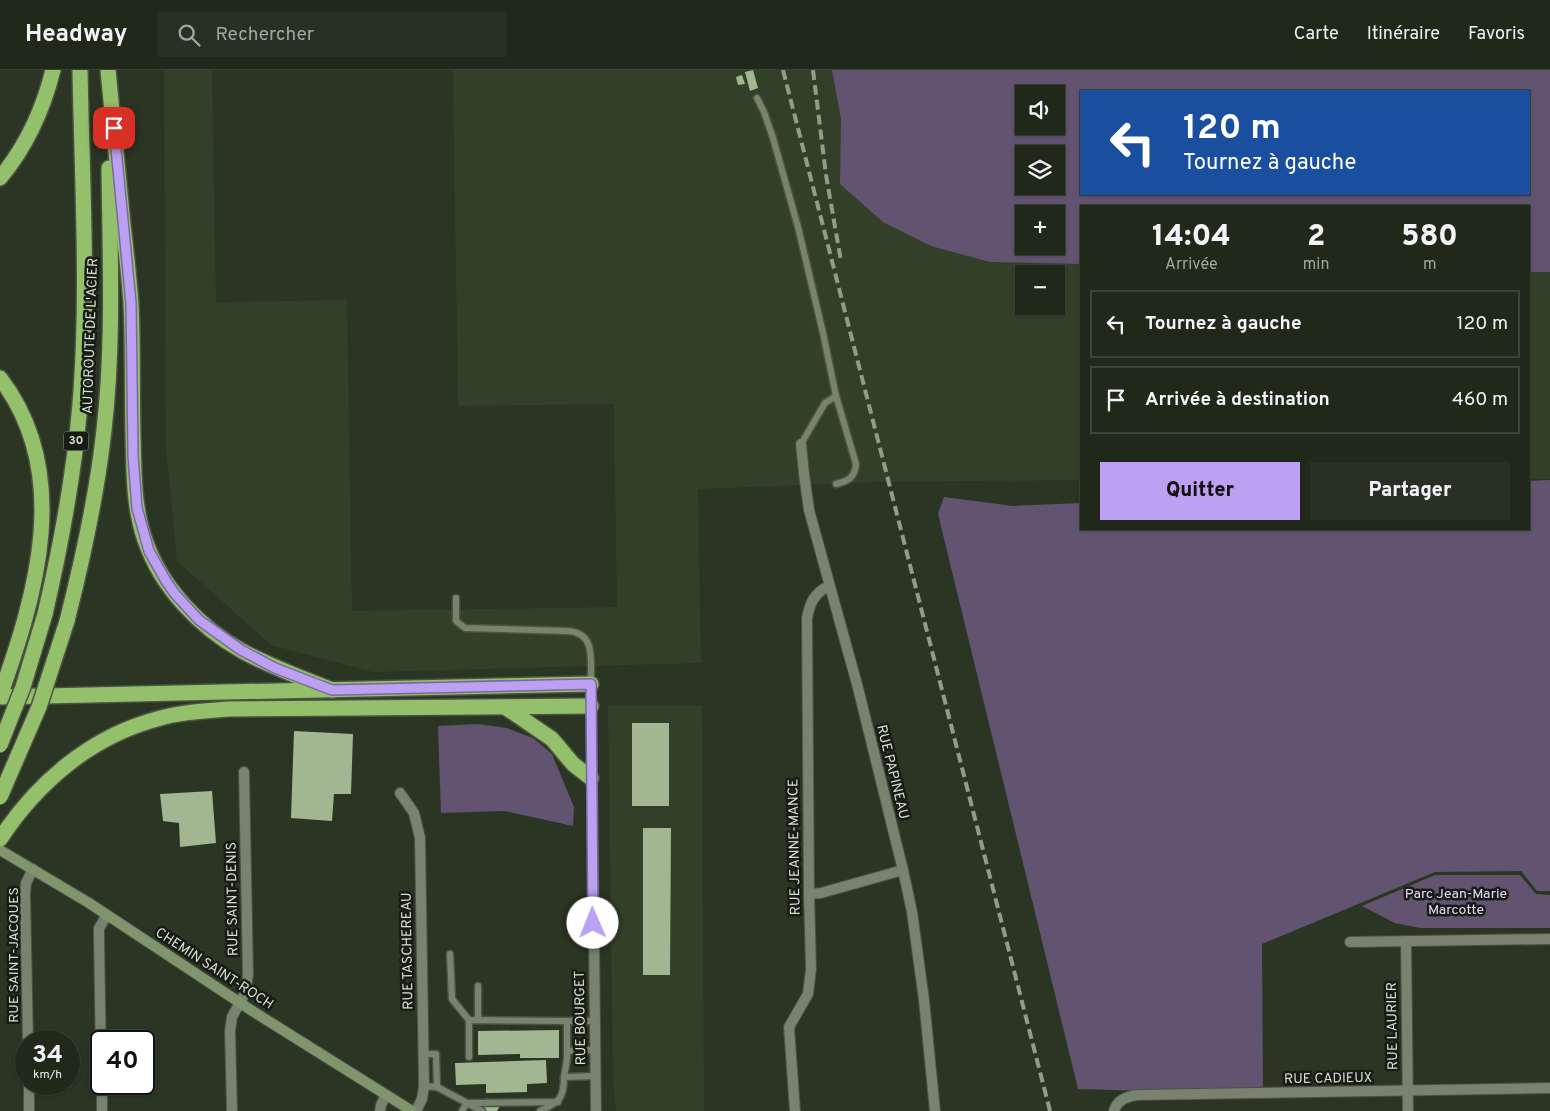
<!DOCTYPE html>
<html lang="fr">
<head>
<meta charset="utf-8">
<style>
  :root { --surface:#20281a; --page:#283023; --text:#f1f3f6; --muted:#a2a6a2; --line:#3d4439; --accent:#bca0f2 }
  body { margin:0; font-family:Overpass,sans-serif; background:var(--page); color:var(--text); height:100vh; display:flex; flex-direction:column; font-size:19px; white-space:nowrap }
  * { box-sizing:border-box; margin:0 }
  p { font-size:16px; color:var(--muted) }
  .icon { flex:none; width:28px; height:28px; fill:none; stroke:currentColor; stroke-width:2; stroke-linecap:round; stroke-linejoin:round }
  .map { position:relative; flex:1; overflow:hidden }
  .drawer { position:absolute; left:1080px; top:135px; width:450px; height:325px; display:flex; flex-direction:column; background:var(--surface); border-radius:0px; box-shadow:0 1px 4px #0004,0 0 0 1px var(--line) }
  .drawer>* { flex:none }
  .banner { position:absolute; left:1080px; top:20px; width:450px; height:105px; border-radius:0px; box-shadow:0 1px 4px #0004,0 0 0 1px var(--line); background:#1a4fa0; color:#fff; overflow:hidden }
  .buttons { position:absolute; left:1015px; top:15px; display:grid; gap:10px }
  .buttons a { display:grid; place-items:center; width:50px; height:50px; border-radius:0px; background:var(--surface); box-shadow:0 1px 4px #0004,0 0 0 1px var(--line); font-size:25px }
  .speed { position:absolute; left:15px; top:960px; display:flex; gap:10px; font-size:25px; font-weight:700; text-align:center }
  .speed>* { display:grid; place-content:center; width:65px; height:65px; border-radius:50%; background:var(--surface); box-shadow:0 1px 4px #0004,0 0 0 1px var(--line); line-height:1 }
  .speed small { font-size:12px; font-weight:400 }
  .speed .limit { border:2px solid #111; border-radius:8px; background:#fff; color:#111 }
  .pin { position:absolute; display:grid; place-items:center; width:42px; height:42px; color:#fff; margin:-21px; border-radius:10px; box-shadow:0 2px 8px #0006 }
  .me { position:absolute; width:55px; margin:-28px; rotate:359deg; stroke-linejoin:round; filter:drop-shadow(0 0 4px #0008) }
  .turn { display:flex; align-items:center; gap:18px; height:105px; padding:0 20px; font-size:22px }
  .turn .icon { width:65px; height:65px; stroke-width:2.5 }
  .turn b { display:block; font-size:35px; line-height:42px }
  .eta { display:flex; justify-content:space-evenly; align-items:center; height:85px; text-align:center }
  .eta b { font-size:30px; font-weight:800; line-height:35px }
  .button { display:flex; gap:10px; margin-top:auto; padding:10px 20px }
  .button a { flex:1; height:58px; border-radius:0px; background:var(--accent); color:#111; font-size:20px; font-weight:800; line-height:58px; text-align:center }
  .button a+a { background:var(--page); color:var(--text) }
  ul { padding:0; list-style:none }
  li { display:flex; align-items:center; gap:15px; height:68px; margin:0 10px 8px; padding:0 10px; border:2px solid var(--line); border-radius:0px }
  li div { flex:1 }
  li b { display:block; font-size:19px }
  li em { font-style:normal }
  header { display:flex; align-items:center; gap:30px; box-sizing:border-box; height:70px; padding:0 25px; background:var(--surface); border-bottom:1px solid var(--line) }
  header strong { font-size:24px }
  nav { display:flex; gap:28px; margin-inline-start:auto; font-size:18px }
  .search { width:350px; height:45px; background:var(--page); display:flex; align-items:center; gap:12px; box-sizing:border-box; padding:0 18px; border-radius:0px; color:var(--muted); font-size:19px }
  .map>svg:first-child { display:block }
  .built { fill:#334029; fill-rule:evenodd }
  .green { fill:#625470; fill-rule:evenodd }
  .building { fill:#a2b791 }
  .lines { fill:none; stroke-linecap:round; stroke-linejoin:round }
  .service-casing { stroke:#4b5244; stroke-width:9 }
  .minor-casing { stroke:#4b5244; stroke-width:12 }
  .tertiary-casing { stroke:#4b5244; stroke-width:12 }
  .secondary-casing { stroke:#4b5244; stroke-width:12 }
  .motorway-casing { stroke:#4b5244; stroke-width:18 }
  .service { stroke:#78836f; stroke-width:6 }
  .minor { stroke:#78836f; stroke-width:10 }
  .tertiary { stroke:#78836f; stroke-width:10 }
  .secondary { stroke:#80956e; stroke-width:10 }
  .motorway { stroke:#94c06c; stroke-width:15 }
  .rail { stroke:#939b8d; stroke-width:4; stroke-dasharray:10 5; stroke-linecap:butt }
  .motorway-bridge-casing { stroke:#4b5244; stroke-width:18; stroke-linecap:butt }
  .motorway-bridge { stroke:#94c06c; stroke-width:15 }
  .route-casing { stroke:#7a689d; stroke-width:12 }
  .route { stroke:#bca0f2; stroke-width:9 }
  .labels { text-anchor:middle; dominant-baseline:central; stroke-width:5; stroke-linejoin:round; paint-order:stroke }
  .shield { fill:#161b13; stroke:#9da499; stroke-width:1 }
  .shield-label { font-size:12px; font-weight:bold; fill:#d7ded3 }
  .street-label { font-size:14px; fill:#d7ded3; stroke:#161b13 }
  .park-label { font-size:14px; fill:#ead8fc; stroke:#161b13 }
</style>
</head>
<body>
<header>
<strong>Headway</strong>
<div class="search"><svg class="icon" aria-label="search" viewBox="0 0 24 24"><circle cx="10" cy="10" r="6"/><path d="M15 15l6 6"/></svg>Rechercher</div>
<nav><a>Carte</a><a>Itinéraire</a><a>Favoris</a></nav>
</header>
<div class="map">
<svg width="1550" height="1041" viewBox="0 0 1550 1041">
  <rect width="100%" height="100%" fill="#2b3523"/>
  <!-- built -->
  <g class="built">
    <path d="M164,0H212L216,232L347,230L352,541L617,537L614,334L458,336L453,0H1550V409H1529V136H1081V410L879,412L698,419L701,593L373,602L271,575L177,491L166,377ZM1081,21H1529V124H1081ZM1024,24H1056V56H1024ZM1024,84H1056V116H1024ZM1024,144H1056V176H1024ZM1024,204H1056V236H1024Z"/>
    <polygon points="608,636 702,636 704,1041 616,1041 613,1012"/>
  </g>
  <!-- green -->
  <g class="green">
    <path d="M832,0H1550V202H1529V136H1081V194L990,192L931,176L883,152L840,114L841,49ZM1081,21H1529V124H1081ZM1024,24H1056V56H1024ZM1024,84H1056V116H1024ZM1024,144H1056V176H1024Z"/>
    <polygon points="1550,410 1550,821 1537,821 1521,801 1435,802 1262,874 1263,1024 1078,1019 938,444 944,427 1013,436 1081,433 1081,459 1529,459 1529,411"/>
    <polygon points="478,654 507,658 533,668 552,684 574,737 573,756 504,741 441,743 438,656"/>
    <polygon points="1435,805 1520,805 1536,824 1550,825 1550,858 1420,858 1395,853 1362,836"/>
  </g>
  <!-- building -->
  <g class="building">
    <polygon points="753,0 758,18 750,21 745,2"/>
    <polygon points="742,5 745,14 738,15 736,7"/>
    <rect x="632" y="653" width="37" height="83"/>
    <polygon points="294,661 353,664 351,724 334,724 332,751 291,748"/>
    <polygon points="212,721 216,773 180,777 179,753 163,751 160,724"/>
    <polygon points="643,758 671,758 670,905 643,905"/>
    <polygon points="559,960 559,988 520,988 520,984 478,985 478,961"/>
    <polygon points="546,990 547,1013 527,1014 527,1022 486,1023 486,1014 456,1015 455,993"/>
    <polygon points="487,1028 500,1036 497,1041 479,1041"/>
  </g>
  <g class="lines">
    <defs>
      <g id="service">
        <path d="M757,28L764,42L773,68L798,157L823,263L836,326L856,394C855,407 849,411 836,414"/>
        <polyline points="801,374 825,333 836,326"/>
        <path d="M456,528V551L465,558L568,561C597,563 590,592 591,613"/>
        <polyline points="450,884 452,929 469,950"/>
        <polyline points="478,950 478,916"/>
        <polyline points="567,981 595,980"/>
        <polyline points="424,984 436,984 437,1017"/>
        <polyline points="469,987 469,950 567,951"/>
        <polyline points="564,1007 567,989 567,951 595,951"/>
        <polyline points="424,1016 437,1017 482,1041"/>
        <polyline points="462,1041 467,1033 558,1032"/>
        <path d="M540,1041C559,1032 564,1029 564,1007L596,1006"/>
      </g>
      <g id="minor">
        <polyline points="801,374 804,404 809,440 858,618 903,800 912,842 924,930 935,1041"/>
        <polyline points="400,723 414,743 420,768 424,1016 422,1029 416,1041"/>
        <polyline points="809,824 821,823 903,800"/>
        <polyline points="1406,871 1408,1041"/>
        <polyline points="1350,872 1550,869"/>
        <polyline points="28,971 25,823 26,813 33,799"/>
        <polyline points="101,990 99,868 99,858 107,845"/>
        <polyline points="29,1014 29,1041"/>
        <polyline points="102,1014 102,1041"/>
        <polyline points="232,1041 230,961 232,947 245,923 248,905 244,702"/>
        <polyline points="380,1041 381,1035 386,1025"/>
        <path d="M795,1041L789,957L808,924L811,899L809,824L807,548C810,533 814,523 829,516"/>
        <path d="M1114,1041C1117,1030 1126,1027 1137,1025L1550,1018"/>
      </g>
      <polyline id="tertiary" points="591,614 596,1041"/>
      <polyline id="secondary" points="0,780 89,833 254,942 412,1041"/>
      <g id="motorway">
        <path d="M108,0C113,51 118,103 123,154C126,180 129,207 131,233C133,277 132,321 133,365C134,400 133,436 145,470C161,517 199,557 242,581C271,597 302,608 332,620"/>
        <path d="M0,108C26,77 43,40 53,0"/>
        <path d="M0,308C73,403 36,525 0,626"/>
        <path d="M45,544C61,475 74,405 80,334C89,224 82,111 80,0"/>
        <path d="M67,551C83,488 97,425 104,360C114,274 110,186 109,98"/>
        <polyline points="0,627 591,614"/>
        <polyline points="505,637 552,669 573,694 591,708"/>
        <path d="M0,769C37,713 90,667 157,649C181,642 204,641 229,639L591,636"/>
      </g>
    </defs>
    <!-- service casing -->
    <use href="#service" class="service-casing"/>
    <!-- minor casing -->
    <use href="#minor" class="minor-casing"/>
    <!-- tertiary casing -->
    <use href="#tertiary" class="tertiary-casing"/>
    <!-- secondary casing -->
    <use href="#secondary" class="secondary-casing"/>
    <!-- motorway casing -->
    <use href="#motorway" class="motorway-casing"/>
    <!-- service -->
    <use href="#service" class="service"/>
    <!-- minor -->
    <use href="#minor" class="minor"/>
    <!-- tertiary -->
    <use href="#tertiary" class="tertiary"/>
    <!-- secondary -->
    <use href="#secondary" class="secondary"/>
    <!-- motorway -->
    <use href="#motorway" class="motorway"/>
    <!-- rail -->
    <g class="rail">
      <polyline points="783,0 1050,1041"/>
      <polyline points="813,0 826,105 841,191"/>
    </g>
    <defs>
      <g id="motorway-bridge">
        <polyline points="0,675 23,617 45,544"/>
        <polyline points="0,727 39,637 67,551"/>
      </g>
    </defs>
    <!-- motorway-bridge casing -->
    <use href="#motorway-bridge" class="motorway-bridge-casing"/>
    <!-- motorway-bridge -->
    <use href="#motorway-bridge" class="motorway-bridge"/>
  </g>
  <g class="lines">
    <defs>
      <polyline id="route" points="114,58 131,233 133,385 137,438 149,481 166,511 175,524 199,550 241,580 275,598 332,620 591,614 593,853"/>
    </defs>
    <!-- route casing -->
    <use href="#route" class="route-casing"/>
    <!-- route -->
    <use href="#route" class="route"/>
  </g>
  <g class="labels">
    <!-- shield labels -->
    <rect class="shield" x="63.5" y="361.5" width="25" height="19" rx="4"/>
    <g class="shield-label">
      <text x="76" y="371">30</text>
    </g>
    <!-- street labels -->
    <g class="street-label">
      <text transform="translate(91 266) rotate(-88)">AUTOROUTE DE L'ACIER</text>
      <text transform="translate(892 702) rotate(76)">RUE PAPINEAU</text>
      <text transform="translate(795 777) rotate(-91)">RUE JEANNE-MANCE</text>
      <text transform="translate(233 829) rotate(-91)">RUE SAINT-DENIS</text>
      <text transform="translate(408 881) rotate(-91)">RUE TASCHEREAU</text>
      <text transform="translate(14 885) rotate(-90)">RUE SAINT-JACQUES</text>
      <text transform="translate(214 899) rotate(33)">CHEMIN SAINT-ROCH</text>
      <text transform="translate(581 948) rotate(-91)">RUE BOURGET</text>
      <text transform="translate(1393 956) rotate(-91)">RUE LAURIER</text>
      <text transform="translate(1328 1009) rotate(-1)">RUE CADIEUX</text>
    </g>
    <!-- park labels -->
    <g class="park-label">
      <text x="1456" y="824">Parc Jean-Marie<tspan x="1456" dy="16">Marcotte</tspan></text>
    </g>
  </g>
</svg>
<div class="buttons">
<a><svg class="icon" aria-label="sound" viewBox="0 0 24 24"><path d="M4 9h4l5-4v14l-5-4H4zM17 9q2 3 0 6"/></svg></a>
<a><svg class="icon" aria-label="layers" viewBox="0 0 24 24"><path d="M12 4l9 5-9 5-9-5zM3 14l9 5 9-5"/></svg></a>
<a>+</a>
<a>−</a>
</div>
<div class="speed"><div>34<small>km/h</small></div><div class="limit">40</div></div>
<div class="pin" style="left:114px;top:58px;background:#d93025"><svg class="icon" aria-label="arrive" viewBox="0 0 24 24"><path d="M6 21V4h12l-3 4 3 4H6"/></svg></div>
<svg class="me" style="left:593px;top:853px" viewBox="-20 -20 40 40"><circle r="19" fill="#fff"/><path d="M0-13L10 11 0 6-10 11z" fill="#bca0f2"/></svg>
<div class="banner">
<div class="turn"><svg class="icon" aria-label="left" viewBox="0 0 24 24"><path d="M17 20v-9H6M10 6l-5 5 5 5"/></svg><div><b>120 m</b>Tournez à gauche</div></div>
</div>
<section class="drawer">
<div class="eta">
<div><b>14:04</b><p>Arrivée</p></div>
<div><b>2</b><p>min</p></div>
<div><b>580</b><p>m</p></div>
</div>
<ul>
<li><svg class="icon" aria-label="left" viewBox="0 0 24 24"><path d="M17 20v-9H6M10 6l-5 5 5 5"/></svg><div><b>Tournez à gauche</b></div><em>120 m</em></li>
<li><svg class="icon" aria-label="arrive" viewBox="0 0 24 24"><path d="M6 21V4h12l-3 4 3 4H6"/></svg><div><b>Arrivée à destination</b></div><em>460 m</em></li>
</ul>
<div class="button"><a>Quitter</a><a>Partager</a></div>
</section>
</div>
</body>
</html>
